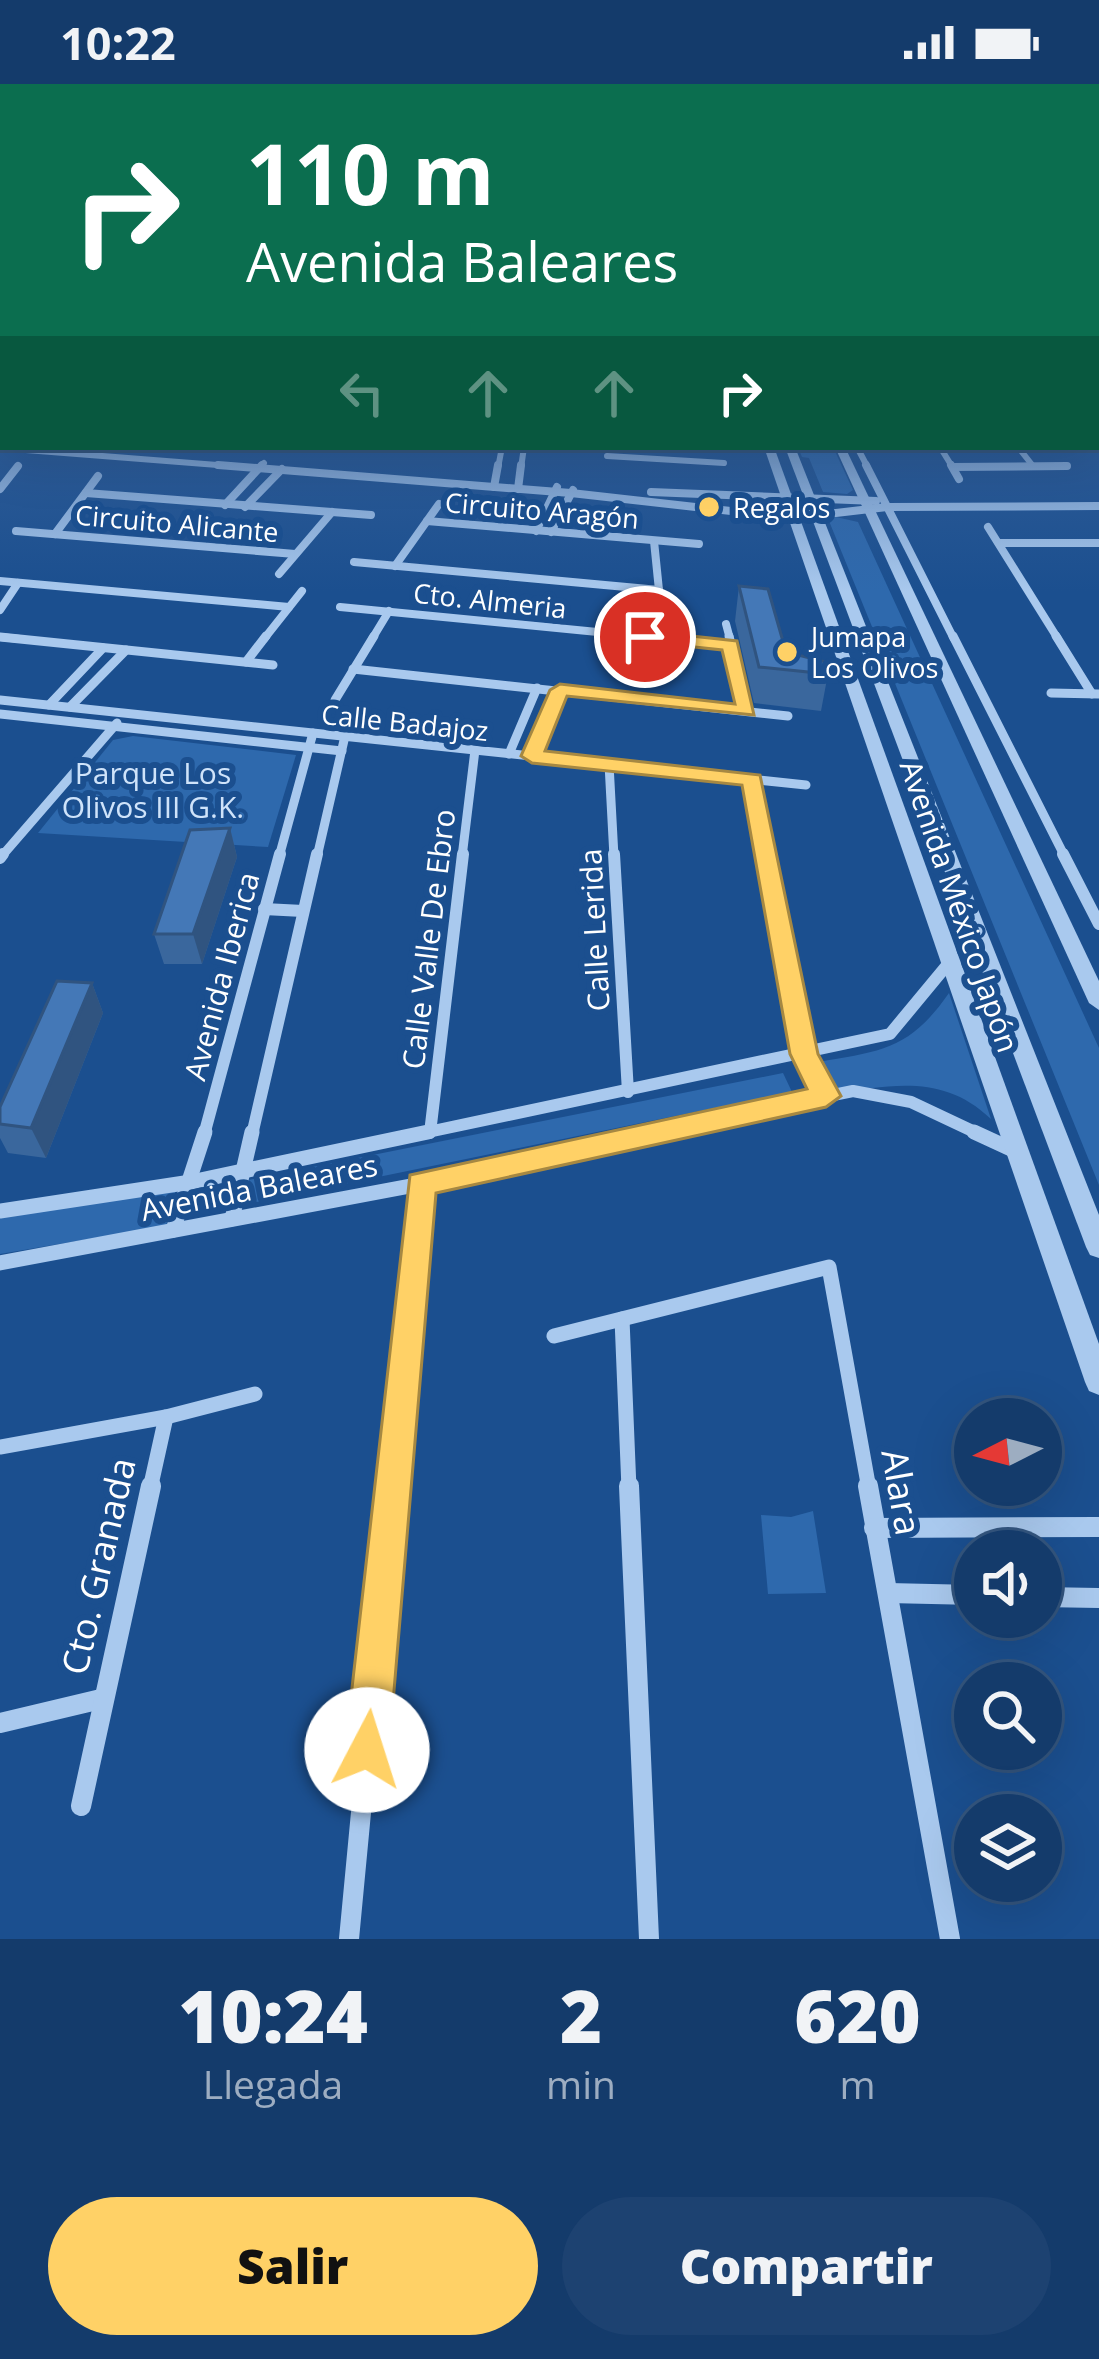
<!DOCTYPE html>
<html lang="es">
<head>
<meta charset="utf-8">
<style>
  :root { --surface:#143b6b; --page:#1d4271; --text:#f1f3f6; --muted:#9dadc1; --line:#33557e; --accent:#ffd166 }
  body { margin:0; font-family:"Open Sans",sans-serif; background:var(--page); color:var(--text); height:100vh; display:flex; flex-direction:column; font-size:45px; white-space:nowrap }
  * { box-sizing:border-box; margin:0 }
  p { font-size:39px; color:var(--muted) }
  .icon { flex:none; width:66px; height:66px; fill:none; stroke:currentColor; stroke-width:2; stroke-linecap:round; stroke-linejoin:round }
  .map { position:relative; height:1855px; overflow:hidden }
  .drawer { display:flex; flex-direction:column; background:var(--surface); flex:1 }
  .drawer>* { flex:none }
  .banner { position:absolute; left:0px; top:0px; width:1101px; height:366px; box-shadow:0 12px 48px #0002,0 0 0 3px var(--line); background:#0b6e4f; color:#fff; overflow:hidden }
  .needle { width:78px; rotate:264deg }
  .buttons { position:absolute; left:954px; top:1314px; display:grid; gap:24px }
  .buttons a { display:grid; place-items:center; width:108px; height:108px; border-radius:50%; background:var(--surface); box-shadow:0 12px 48px #0002,0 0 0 3px var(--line); font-size:60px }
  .pin { position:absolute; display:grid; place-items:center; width:102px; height:102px; color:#fff; margin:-51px; border:6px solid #fff; border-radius:50%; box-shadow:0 3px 12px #0007 }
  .me { position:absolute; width:132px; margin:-66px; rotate:5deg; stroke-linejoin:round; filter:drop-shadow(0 0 9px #0008) }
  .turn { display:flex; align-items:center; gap:42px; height:252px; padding:0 48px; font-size:54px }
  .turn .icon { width:156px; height:156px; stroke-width:2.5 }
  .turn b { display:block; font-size:84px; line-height:102px }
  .lanes { display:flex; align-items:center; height:114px; padding:0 48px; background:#0003; justify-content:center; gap:60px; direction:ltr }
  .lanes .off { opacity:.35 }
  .eta { display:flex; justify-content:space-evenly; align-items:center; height:204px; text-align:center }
  .eta b { font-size:72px; font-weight:800; line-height:84px }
  .cta { display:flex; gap:24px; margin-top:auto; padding:24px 48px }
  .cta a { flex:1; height:138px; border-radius:72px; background:var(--accent); color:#111; font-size:48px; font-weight:800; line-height:138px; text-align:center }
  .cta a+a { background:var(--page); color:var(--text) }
  .status { display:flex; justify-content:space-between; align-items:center; height:84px; padding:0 60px; background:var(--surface); direction:ltr }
  .status svg { height:33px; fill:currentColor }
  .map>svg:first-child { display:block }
  .green { fill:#2e69ad }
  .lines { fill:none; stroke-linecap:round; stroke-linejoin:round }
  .minor-far5 { stroke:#a9c9ee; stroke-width:6 }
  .minor-far4 { stroke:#a9c9ee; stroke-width:8 }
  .minor-far3 { stroke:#a9c9ee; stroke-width:9 }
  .minor-far2 { stroke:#a9c9ee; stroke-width:12 }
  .minor-far1 { stroke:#a9c9ee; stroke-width:15 }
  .minor { stroke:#a9c9ee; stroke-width:20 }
  .tertiary { fill:#a9c9ee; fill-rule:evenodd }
  .wall { fill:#3a679d }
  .shaded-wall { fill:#305480 }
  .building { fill:#4478b7; stroke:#305480; stroke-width:3 }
  .route { fill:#ffd166; stroke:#a68842; stroke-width:3 }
  .poi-dot { fill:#ffd166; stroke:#1b4f8f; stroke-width:4.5 }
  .labels { text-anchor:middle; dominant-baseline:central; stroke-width:12; stroke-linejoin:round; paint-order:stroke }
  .far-poi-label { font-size:27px; fill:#fff; stroke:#1b4f8f; text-anchor:start }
  .far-street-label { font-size:27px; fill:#fff; stroke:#1b4f8f }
  .park-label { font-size:30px; fill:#cfe3fa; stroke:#1b4f8f }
  .street-label { font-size:30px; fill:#fff; stroke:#1b4f8f }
  .near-street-label { font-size:36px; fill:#fff; stroke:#1b4f8f }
</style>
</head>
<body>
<div class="status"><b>10:22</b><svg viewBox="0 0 49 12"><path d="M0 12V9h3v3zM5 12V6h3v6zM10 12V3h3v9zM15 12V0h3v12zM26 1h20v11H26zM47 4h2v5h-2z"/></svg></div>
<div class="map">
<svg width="1099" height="1855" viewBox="0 0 1099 1855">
  <rect width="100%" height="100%" fill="#1b4f8f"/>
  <!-- green -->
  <g class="green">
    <polygon points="798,363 833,363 853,406 847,410 823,408 809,374 802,373"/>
    <polygon points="836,433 858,438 1099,964 1099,1101 829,437"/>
    <polygon points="133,652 296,671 268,763 38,749 113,656"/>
    <path d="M949,909L991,1035C944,990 894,1001 834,1009L818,978C883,967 910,965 949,909Z"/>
    <polygon points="783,989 792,1008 242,1121 243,1097"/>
    <polygon points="176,1105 166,1142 0,1170 0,1131"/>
    <polygon points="813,1427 826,1509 768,1510 761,1431 791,1433"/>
  </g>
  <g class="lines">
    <!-- minor-far5 -->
    <g class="minor-far5">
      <polyline points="857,363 868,384"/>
      <polyline points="940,363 953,384"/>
      <polyline points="1018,363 1033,382"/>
      <polyline points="0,364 256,384"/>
      <polyline points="607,372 724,379"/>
      <polyline points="953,383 1067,382"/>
      <polyline points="259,384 264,379"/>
      <polyline points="498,384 502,363"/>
      <polyline points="521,384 524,363"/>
    </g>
    <!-- minor-far4 -->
    <g class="minor-far4">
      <polyline points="218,381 571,409 793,434 887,423 1099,422"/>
      <polyline points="866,381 954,555"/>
      <polyline points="951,381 959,395"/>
      <polyline points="953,383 1067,382"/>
      <polyline points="494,403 498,381"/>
      <polyline points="0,405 18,382"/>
      <polyline points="518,405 521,381"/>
      <polyline points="651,408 876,417"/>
      <polyline points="86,409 371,431"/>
      <polyline points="225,421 262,381"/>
      <polyline points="245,423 282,385"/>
      <polyline points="427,437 699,460"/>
      <polyline points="988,443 1058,555"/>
      <polyline points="16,447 295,470"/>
      <polyline points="536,447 557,403"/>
      <polyline points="551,448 573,406"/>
      <polyline points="55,450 98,392"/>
      <polyline points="654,457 661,526"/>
      <polyline points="999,459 1099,459"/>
      <polyline points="354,478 659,506"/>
      <polyline points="395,482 439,420"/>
      <polyline points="279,490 332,428"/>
      <polyline points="0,497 289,523"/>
      <polyline points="340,523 669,555"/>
      <polyline points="0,526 18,499"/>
      <polyline points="726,540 730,555"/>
      <polyline points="0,553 20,555"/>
      <polyline points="264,555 302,507"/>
      <polyline points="372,555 389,527"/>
    </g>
    <!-- minor-far3 -->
    <g class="minor-far3">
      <polyline points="639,552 730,561"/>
      <polyline points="729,552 747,627"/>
      <polyline points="953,552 1065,773"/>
      <polyline points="1056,552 1092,610"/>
      <polyline points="0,553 273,581"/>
      <polyline points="246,578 266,552"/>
      <polyline points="353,585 788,632"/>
      <polyline points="1051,609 1098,610"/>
      <polyline points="0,616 806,701"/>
      <polyline points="335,616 374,552"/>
      <polyline points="49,621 103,564"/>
      <polyline points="70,623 126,566"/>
      <polyline points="0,630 342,667"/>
      <polyline points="509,670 537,604"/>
      <polyline points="532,672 560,606"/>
      <polyline points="609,680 614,773"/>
      <polyline points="752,696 767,773"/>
      <polyline points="1,773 117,639"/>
      <polyline points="279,773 313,649"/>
      <polyline points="317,773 345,652"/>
      <polyline points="462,773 475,666"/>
    </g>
    <!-- minor-far2 -->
    <g class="minor-far2">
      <polyline points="614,770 628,1008"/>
      <polyline points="766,770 804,971 826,1012"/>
      <polyline points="1063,770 1099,840"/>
      <polyline points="0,774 3,770"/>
      <polyline points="264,825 303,827"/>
      <polyline points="430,1049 463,770"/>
      <polyline points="204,1051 280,770"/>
      <polyline points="252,1051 317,770"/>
      <polyline points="414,1051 890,950 948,880"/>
      <polyline points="636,1051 853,1007 911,1018 981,1051"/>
    </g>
    <!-- minor-far1 -->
    <g class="minor-far1">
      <polyline points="974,1048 1013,1066"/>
      <polyline points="0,1127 191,1098 428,1048"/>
      <polyline points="232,1135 252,1048"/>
      <polyline points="173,1146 205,1048"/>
      <polyline points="0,1179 421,1100 649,1048"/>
      <polyline points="622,1235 629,1405"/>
      <polyline points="554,1252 829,1183 869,1405"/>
      <polyline points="0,1363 166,1333 255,1310"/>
      <polyline points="150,1405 166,1333"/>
      <polyline points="392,1405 421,1100"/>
    </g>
    <!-- minor -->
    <g class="minor">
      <polyline points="629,1402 649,1855"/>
      <polyline points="868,1402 950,1855"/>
      <polyline points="874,1444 1099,1443"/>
      <polyline points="888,1509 975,1511"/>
      <polyline points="1041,1513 1099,1514"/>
      <polyline points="0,1639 101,1615"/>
      <polyline points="81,1722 151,1402"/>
      <polyline points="349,1855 392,1402"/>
    </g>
    <!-- tertiary -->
    <g class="tertiary">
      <rect x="1098" y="343" width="1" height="7"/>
      <polygon points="764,363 774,363 1099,1260 1099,1311 1089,1307 1085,1298"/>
      <polygon points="785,363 795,363 1099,1131 1099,1174 1090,1171 1086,1163"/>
      <polygon points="835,363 845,363 1099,897 1099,926 1089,919"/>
    </g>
  </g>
  <!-- wall -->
  <g class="wall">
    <polygon points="739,502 786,568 830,579 821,627 754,619 735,537"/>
    <polygon points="230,744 237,773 202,880 164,880 154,850"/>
    <polygon points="92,899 103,929 46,1074 8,1069 0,1054 0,1023"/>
  </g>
  <!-- shaded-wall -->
  <g class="shaded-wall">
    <polygon points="230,744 237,773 202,880 193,850"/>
    <polygon points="92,899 103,929 46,1074 31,1044"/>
  </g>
  <!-- building -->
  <g class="building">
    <polygon points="739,502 768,505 786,568 830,579 828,590 759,583"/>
    <polygon points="230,744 193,850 154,850 190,746"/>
    <polygon points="57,897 92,899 31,1044 0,1040 0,1023"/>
  </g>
  <!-- sky -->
  <linearGradient id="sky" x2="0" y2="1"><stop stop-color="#0f2b4f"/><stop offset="0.49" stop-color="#39639b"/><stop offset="1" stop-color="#39639b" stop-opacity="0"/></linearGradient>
  <rect width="1099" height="508" fill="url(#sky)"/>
  <!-- route -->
  <polygon class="route" points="645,547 737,557 754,631 567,612 545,667 760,691 818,970 841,1012 826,1023 436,1109 389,1666 383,1682 367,1688 351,1682 345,1666 410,1091 807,1005 790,970 742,701 532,679 521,672 550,606 560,600 735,620 722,566 638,557 638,549"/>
  <!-- markers -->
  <g class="poi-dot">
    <circle cx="709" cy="423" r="12"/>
    <circle cx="787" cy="568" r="12"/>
  </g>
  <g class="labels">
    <!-- far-poi labels -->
    <g class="far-poi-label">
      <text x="733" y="423">Regalos</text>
      <text x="811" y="552">Jumapa<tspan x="811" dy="31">Los Olivos</tspan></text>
    </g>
    <!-- far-street labels -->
    <g class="far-street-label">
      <text transform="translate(542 426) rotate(5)">Circuito Aragón</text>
      <text transform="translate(177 439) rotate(5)">Circuito Alicante</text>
      <text transform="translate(490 516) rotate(6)">Cto. Almeria</text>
      <text transform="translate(405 638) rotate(6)">Calle Badajoz</text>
    </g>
    <!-- park labels -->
    <g class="park-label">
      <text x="153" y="688">Parque Los<tspan x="153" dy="34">Olivos III G.K.</tspan></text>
    </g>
    <!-- street labels -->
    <g class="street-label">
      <text transform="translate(960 822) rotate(71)">Avenida México Japón</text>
      <text transform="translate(594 846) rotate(-93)">Calle Lerida</text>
      <text transform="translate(428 855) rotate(-83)">Calle Valle De Ebro</text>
      <text transform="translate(221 892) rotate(-75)">Avenida Iberica</text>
      <text transform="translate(259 1103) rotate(-11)">Avenida Baleares</text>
    </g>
    <!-- near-street labels -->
    <g class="near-street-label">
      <text transform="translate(902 1408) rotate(80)">Alara</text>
      <text transform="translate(98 1482) rotate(-77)">Cto. Granada</text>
    </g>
  </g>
</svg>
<div class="buttons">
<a><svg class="needle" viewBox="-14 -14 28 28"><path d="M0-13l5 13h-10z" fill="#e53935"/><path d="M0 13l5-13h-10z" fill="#9dadc1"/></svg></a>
<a><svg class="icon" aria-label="sound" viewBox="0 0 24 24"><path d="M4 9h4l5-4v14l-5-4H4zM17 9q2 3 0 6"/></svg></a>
<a><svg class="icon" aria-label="search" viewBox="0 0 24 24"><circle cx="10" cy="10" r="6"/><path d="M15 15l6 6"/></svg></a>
<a><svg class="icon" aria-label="layers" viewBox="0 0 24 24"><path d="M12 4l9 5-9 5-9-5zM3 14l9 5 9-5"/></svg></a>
</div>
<div class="pin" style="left:645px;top:553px;background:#d93025"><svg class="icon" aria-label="arrive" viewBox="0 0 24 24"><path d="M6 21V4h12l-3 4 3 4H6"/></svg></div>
<svg class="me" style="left:367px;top:1666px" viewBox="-20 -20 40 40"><circle r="19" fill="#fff"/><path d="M0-13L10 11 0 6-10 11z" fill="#ffd166"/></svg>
<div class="banner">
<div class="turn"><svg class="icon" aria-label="right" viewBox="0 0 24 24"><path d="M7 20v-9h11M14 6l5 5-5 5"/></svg><div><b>110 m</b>Avenida Baleares</div></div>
<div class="lanes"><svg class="icon off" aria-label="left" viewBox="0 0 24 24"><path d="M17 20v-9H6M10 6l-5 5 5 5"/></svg><svg class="icon off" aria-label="ahead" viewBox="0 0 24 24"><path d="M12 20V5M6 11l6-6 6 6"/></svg><svg class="icon off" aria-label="ahead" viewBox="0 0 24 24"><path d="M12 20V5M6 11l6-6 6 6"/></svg><svg class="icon" aria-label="right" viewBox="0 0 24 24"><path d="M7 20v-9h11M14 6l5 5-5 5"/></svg></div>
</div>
</div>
<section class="drawer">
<div class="eta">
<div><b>10:24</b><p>Llegada</p></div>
<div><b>2</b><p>min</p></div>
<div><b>620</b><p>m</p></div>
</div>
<div class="cta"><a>Salir</a><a>Compartir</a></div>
</section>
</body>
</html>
